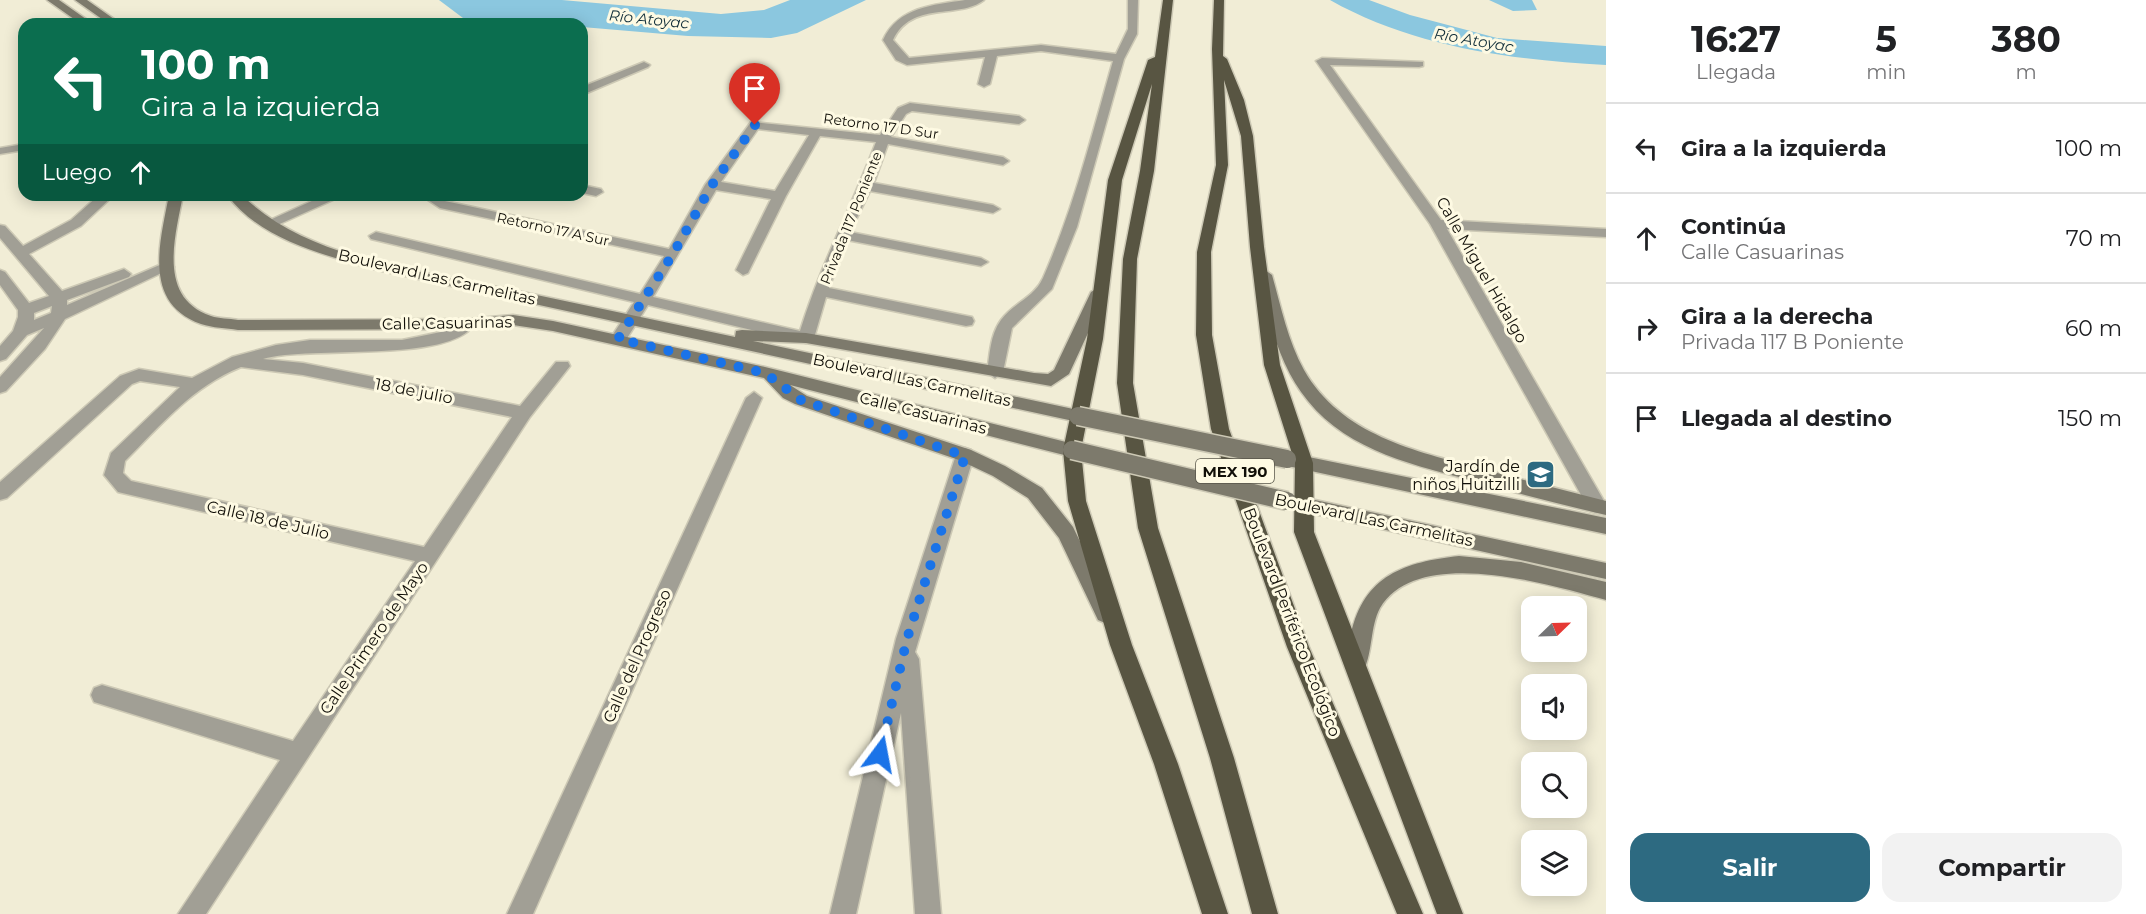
<!DOCTYPE html>
<html lang="es">
<head>
<meta charset="utf-8">
<style>
  :root { --surface:#fff; --page:#f2f2f2; --text:#202124; --muted:#757577; --line:#e0e0e0; --accent:#2d6a81 }
  body { margin:0; font-family:Montserrat,sans-serif; background:var(--page); color:var(--text); height:100vh; display:flex; flex-direction:column; font-size:22px; white-space:nowrap }
  * { box-sizing:border-box; margin:0 }
  p { font-size:20px; color:var(--muted) }
  .icon { flex:none; width:33px; height:33px; fill:none; stroke:currentColor; stroke-width:2; stroke-linecap:round; stroke-linejoin:round }
  .map { position:relative; flex:1; overflow:hidden }
  .drawer { display:flex; flex-direction:column; background:var(--surface); width:540px }
  .drawer>* { flex:none }
  .guide { position:absolute; left:18px; top:18px; width:570px; height:183px; border-radius:18px; box-shadow:0 3px 15px #0003; background:#0b6e4f; color:#fff; overflow:hidden }
  .needle { width:39px; rotate:67deg }
  .buttons { position:absolute; left:1521px; top:596px; display:grid; gap:12px }
  .buttons a { display:grid; place-items:center; width:66px; height:66px; border-radius:12px; background:var(--surface); box-shadow:0 3px 15px #0003; font-size:30px }
  .pin { position:absolute; display:grid; place-items:center; width:51px; height:51px; color:#fff; margin:-62px -26px; border-radius:50% 50% 50% 0; rotate:-45deg; box-shadow:0 0 6px #0007 }
  .pin .icon { rotate:45deg }
  .me { position:absolute; width:66px; margin:-33px; rotate:13deg; stroke-linejoin:round; filter:drop-shadow(0 0 4px #0008) }
  .turn { display:flex; align-items:center; gap:21px; height:126px; padding:0 24px; font-size:27px }
  .turn .icon { width:78px; height:78px; stroke-width:2.5 }
  .turn b { display:block; font-size:42px; line-height:51px }
  .then { display:flex; align-items:center; height:57px; padding:0 24px; background:#0003; gap:12px; font-size:22px }
  .eta { display:flex; justify-content:space-evenly; align-items:center; height:102px; text-align:center }
  .eta b { font-size:36px; font-weight:700; line-height:42px }
  .action { display:flex; gap:12px; margin-top:auto; padding:12px 24px }
  .action a { flex:1; height:69px; border-radius:18px; background:var(--accent); color:#fff; font-size:24px; font-weight:700; line-height:69px; text-align:center }
  .action a+a { background:var(--page); color:var(--text) }
  ul { padding:0; list-style:none }
  li { display:flex; align-items:center; gap:18px; height:90px; padding:0 24px; border-top:2px solid var(--line) }
  li div { flex:1 }
  li b { display:block; font-size:22px }
  li em { font-style:normal }
  main { display:flex; flex:1; min-height:0 }
  .map>svg:first-child { display:block }
  .water { fill:#8bc7df }
  .lines { fill:none; stroke-linecap:round; stroke-linejoin:round }
  .pedestrian-casing { stroke:#cdc9b5; stroke-width:3 }
  .minor-casing { stroke:#cdc9b5; stroke-width:3 }
  .secondary-casing { stroke:#cdc9b5; stroke-width:3 }
  .trunk-casing { stroke:#cdc9b5; stroke-width:3 }
  .pedestrian { fill:#a19f95; fill-rule:evenodd }
  .minor { fill:#a19f95; fill-rule:evenodd }
  .secondary { fill:#7d7a6c; fill-rule:evenodd }
  .trunk { fill:#585542; fill-rule:evenodd }
  .secondary-bridge-casing { stroke:#cdc9b5; stroke-width:21; stroke-linecap:butt }
  .secondary-bridge { stroke:#7d7a6c; stroke-width:18 }
  .route { stroke:#1a73e8; stroke-width:10; stroke-dasharray:0 18 }
  .labels { text-anchor:middle; dominant-baseline:central; stroke-width:6; stroke-linejoin:round; paint-order:stroke }
  .far-street-label { font-size:14px; fill:#110f08; stroke:#fefae3 }
  .far-water-label { font-size:15px; font-style:italic; fill:#122f3a; stroke:#fefae3 }
  .shield { fill:#fefae3; stroke:#58564a; stroke-width:1.5 }
  .shield-label { font-size:15px; font-weight:bold; fill:#110f08 }
  .street-label { font-size:16px; fill:#110f08; stroke:#fefae3 }
  .poi-label { font-size:16px; fill:#110f08; stroke:#fefae3; text-anchor:end }
</style>
</head>
<body>
<main>
<div class="map">
<svg width="1606" height="914" viewBox="0 0 1606 914">
  <rect width="100%" height="100%" fill="#f1edd6"/>
  <!-- water -->
  <g class="water">
    <polygon points="439,0 562,0 721,14 764,10 790,0 866,0 797,33 771,38 688,36 582,27 582,24 478,23 463,18"/>
    <path d="M1330,0H1369L1410,15L1497,38L1606,46V65C1512,60 1413,47 1330,0Z"/>
    <polygon points="1489,0 1532,0 1537,10 1513,11"/>
  </g>
  <g class="lines">
    <defs>
      <polygon id="pedestrian" points="24,144 24,150 0,154 0,148"/>
      <g id="minor">
        <path d="M965,0H984C958,20 912,0 893,40L909,58L1041,45L1116,54L1128,29V0H1138L1137,34L1124,59L1077,227L1052,289L1012,328L1003,372L995,378L987,372C990,354 990,335 1001,320C1013,303 1034,298 1043,278C1074,208 1092,134 1113,61L1041,51L997,56L990,84L984,87L978,84L985,57L907,65L896,60L883,40C898,7 933,5 965,0Z"/>
        <polygon points="1322,58 1423,62 1423,66 1419,67 1330,65 1441,220 1606,229 1606,237 1447,229 1604,501 1606,505 1604,511 1597,513 1590,511 1430,224 1316,61"/>
        <polygon points="644,62 650,65 648,67 582,95 582,87"/>
        <path d="M910,103L1019,116L1025,120L1019,124L912,111L906,114L891,137L1003,157L1009,161L1003,165L888,144L874,183L993,205L1000,209L993,213L870,191L850,232L981,258L988,262L981,266L847,240L829,288L972,317L974,321L972,325L966,326L826,297L814,338L806,343L648,305L624,343L618,344L610,339L634,302L371,239L369,236L376,232L640,294L664,256L440,208L428,200L432,195H447L445,201L669,249L705,185L751,122L880,135L898,108ZM758,129L809,135L775,191L721,182ZM820,136L876,142C852,206 820,266 800,331L653,297L716,190L771,199L736,270L743,275L748,273L786,196Z"/>
        <polygon points="582,185 601,189 603,192 596,196 582,193"/>
        <path d="M99,195H114L81,226L29,254L62,291L124,269L131,274L129,277L67,300V305L162,264L167,262L174,267L65,319L45,349L6,391L0,393V377L44,328L27,335L6,359L0,361V346L13,331L18,317V310L0,285V270L5,272L29,303L49,296L0,238V225L5,226L23,246L71,220ZM52,306L51,313L34,320V313Z"/>
        <polygon points="325,195 344,195 273,227 268,228 261,224"/>
        <path d="M467,319L475,324C448,364 312,345 263,359L303,363L520,406L556,362H568L570,366L530,417L206,914H178L280,760L94,702L91,695L94,688L102,685L293,741L415,561L118,492L104,475L111,453L180,387L140,381L132,384L7,498L0,500V482L120,376L139,369L192,378L232,357L276,345L310,340H402L441,332ZM241,367L303,375L512,417L424,547L131,481L123,473L125,461C161,425 193,386 241,367Z"/>
        <polygon points="754,392 762,398 533,914 507,914 746,398"/>
        <polygon points="965,448 971,450 974,455 915,652 919,659 941,914 915,914 901,713 856,914 830,914 896,639 956,455 959,450"/>
      </g>
      <g id="secondary">
        <polygon points="47,0 59,0 93,24 81,24"/>
        <polygon points="75,0 87,0 121,24 109,24"/>
        <path d="M169,195H183C175,237 157,298 211,316C219,319 229,318 238,320L467,319L513,315L553,321L765,367L1078,445L1081,450L1078,455L1072,457L790,385L807,396L971,450L1005,466L1042,488L1073,527L1115,614L1112,620L1105,623L1098,620L1059,538L1028,498L993,476L959,460L795,404L783,398L764,378L553,331L513,325L467,329L238,330C226,328 213,328 201,324C142,303 160,242 169,195Z"/>
        <path d="M227,195H242C307,260 426,272 513,290C587,306 661,321 735,337L736,331L742,330L806,333L1034,373L1048,374L1054,370L1091,292L1099,287L1107,292L1069,374L1051,386L806,343L753,341L1078,410L1084,412L1087,416L1084,420L1078,422L373,269C322,254 261,240 227,195Z"/>
        <path d="M1265,270L1272,275C1281,307 1288,341 1304,370C1341,435 1415,451 1482,469C1523,480 1565,490 1606,501V515C1563,505 1520,494 1478,482C1418,466 1349,452 1308,401C1278,365 1269,319 1258,275Z"/>
        <polygon points="1289,453 1606,518 1606,534 1283,465 1280,460 1283,455"/>
        <polygon points="1292,495 1606,563 1606,579 1292,509 1285,507 1283,502 1285,497"/>
        <path d="M1459,556L1521,562L1606,582V600C1551,585 1418,544 1380,608C1370,627 1373,650 1364,670L1356,673L1348,670C1343,659 1349,645 1351,634C1364,575 1405,562 1459,556Z"/>
      </g>
      <g id="trunk">
        <polygon points="1163,0 1173,0 1154,171 1137,259 1133,383 1158,528 1234,758 1278,914 1252,914 1210,758 1138,528 1117,383 1123,259 1140,171 1152,84 1122,180 1103,339 1081,450 1086,501 1132,645 1178,764 1228,914 1202,914 1154,764 1110,645 1068,501 1063,450 1087,339 1108,180 1148,60 1155,57"/>
        <polygon points="1214,0 1224,0 1223,56 1227,59 1244,100 1253,136 1264,247 1280,365 1313,463 1314,532 1463,914 1437,914 1294,532 1295,463 1264,365 1250,247 1241,136 1224,80 1228,165 1211,252 1212,335 1229,429 1309,647 1423,914 1397,914 1287,647 1211,429 1196,335 1197,252 1216,165 1212,49"/>
      </g>
    </defs>
    <!-- pedestrian casing -->
    <use href="#pedestrian" class="pedestrian-casing"/>
    <!-- minor casing -->
    <use href="#minor" class="minor-casing"/>
    <!-- secondary casing -->
    <use href="#secondary" class="secondary-casing"/>
    <!-- trunk casing -->
    <use href="#trunk" class="trunk-casing"/>
    <!-- pedestrian -->
    <use href="#pedestrian" class="pedestrian"/>
    <!-- minor -->
    <use href="#minor" class="minor"/>
    <!-- secondary -->
    <use href="#secondary" class="secondary"/>
    <!-- trunk -->
    <use href="#trunk" class="trunk"/>
    <defs>
      <g id="secondary-bridge">
        <polyline points="1078,416 1287,459"/>
        <polyline points="1072,450 1287,501"/>
      </g>
    </defs>
    <!-- secondary-bridge casing -->
    <use href="#secondary-bridge" class="secondary-bridge-casing"/>
    <!-- secondary-bridge -->
    <use href="#secondary-bridge" class="secondary-bridge"/>
  </g>
  <g class="lines">
    <!-- route -->
    <polyline class="route" points="755,125 712,185 673,254 618,339 765,373 801,400 965,456 907,639 880,754"/>
  </g>
  <!-- icons -->
  <defs>
    <symbol id="school-square" viewBox="-11 -11 22 22"><rect x="-9" y="-9" width="18" height="18" rx="4" fill="#2d6a81" stroke="#fefae3"/><path d="M0-5L7-2L0 1L-7-2ZM-4 1L0 2.5L4 1V4Q0 6-4 4Z" fill="#fff"/></symbol>
  </defs>
  <g fill-rule="evenodd">
    <use href="#school-square" x="1524" y="458" width="33" height="33"/>
  </g>
  <g class="labels">
    <!-- far-street labels -->
    <g class="far-street-label">
      <text transform="translate(881 126) rotate(8)">Retorno 17 D Sur</text>
      <text transform="translate(851 218) rotate(-68)">Privada 117 Poniente</text>
      <text transform="translate(553 229) rotate(12)">Retorno 17 A Sur</text>
    </g>
    <!-- far-water labels -->
    <g class="far-water-label">
      <text transform="translate(649 19) rotate(6)">Río Atoyac</text>
      <text transform="translate(1474 40) rotate(10)">Río Atoyac</text>
    </g>
    <!-- shield labels -->
    <rect class="shield" x="1196" y="459" width="78" height="24" rx="4.5"/>
    <g class="shield-label">
      <text x="1235" y="471">MEX 190</text>
    </g>
    <!-- street labels -->
    <g class="street-label">
      <text transform="translate(1482 270) rotate(60)">Calle Miguel Hidalgo</text>
      <text transform="translate(437 277) rotate(13)">Boulevard Las Carmelitas</text>
      <text transform="translate(447 323) rotate(-1)">Calle Casuarinas</text>
      <text transform="translate(912 380) rotate(12)">Boulevard Las Carmelitas</text>
      <text transform="translate(414 391) rotate(11)">18 de julio</text>
      <text transform="translate(923 413) rotate(14)">Calle Casuarinas</text>
      <text transform="translate(268 520) rotate(13)">Calle 18 de Julio</text>
      <text transform="translate(1374 520) rotate(12)">Boulevard Las Carmelitas</text>
      <text transform="translate(1292 622) rotate(69)">Boulevard Periférico Ecológico</text>
      <text transform="translate(374 638) rotate(-56)">Calle Primero de Mayo</text>
      <text transform="translate(637 656) rotate(-66)">Calle del Progreso</text>
    </g>
    <!-- poi labels -->
    <g class="poi-label">
      <text x="1520" y="466">Jardín de<tspan x="1520" dy="18">niños Huitzilli</tspan></text>
    </g>
  </g>
</svg>
<div class="buttons">
<a><svg class="needle" viewBox="-14 -14 28 28"><path d="M0-13l5 13h-10z" fill="#e53935"/><path d="M0 13l5-13h-10z" fill="#757577"/></svg></a>
<a><svg class="icon" aria-label="sound" viewBox="0 0 24 24"><path d="M4 9h4l5-4v14l-5-4H4zM17 9q2 3 0 6"/></svg></a>
<a><svg class="icon" aria-label="search" viewBox="0 0 24 24"><circle cx="10" cy="10" r="6"/><path d="M15 15l6 6"/></svg></a>
<a><svg class="icon" aria-label="layers" viewBox="0 0 24 24"><path d="M12 4l9 5-9 5-9-5zM3 14l9 5 9-5"/></svg></a>
</div>
<div class="pin" style="left:755px;top:125px;background:#d93025"><svg class="icon" aria-label="arrive" viewBox="0 0 24 24"><path d="M6 21V4h12l-3 4 3 4H6"/></svg></div>
<svg class="me" style="left:880px;top:754px" viewBox="-20 -20 40 40"><path d="M0-17L14 15 0 8-14 15z" fill="#1a73e8" stroke="#fff" stroke-width="4"/></svg>
<div class="guide">
<div class="turn"><svg class="icon" aria-label="left" viewBox="0 0 24 24"><path d="M17 20v-9H6M10 6l-5 5 5 5"/></svg><div><b>100 m</b>Gira a la izquierda</div></div>
<div class="then">Luego<svg class="icon" aria-label="ahead" viewBox="0 0 24 24"><path d="M12 20V5M6 11l6-6 6 6"/></svg></div>
</div>
</div>
<section class="drawer">
<div class="eta">
<div><b>16:27</b><p>Llegada</p></div>
<div><b>5</b><p>min</p></div>
<div><b>380</b><p>m</p></div>
</div>
<ul>
<li><svg class="icon" aria-label="left" viewBox="0 0 24 24"><path d="M17 20v-9H6M10 6l-5 5 5 5"/></svg><div><b>Gira a la izquierda</b></div><em>100 m</em></li>
<li><svg class="icon" aria-label="ahead" viewBox="0 0 24 24"><path d="M12 20V5M6 11l6-6 6 6"/></svg><div><b>Continúa</b><p>Calle Casuarinas</p></div><em>70 m</em></li>
<li><svg class="icon" aria-label="right" viewBox="0 0 24 24"><path d="M7 20v-9h11M14 6l5 5-5 5"/></svg><div><b>Gira a la derecha</b><p>Privada 117 B Poniente</p></div><em>60 m</em></li>
<li><svg class="icon" aria-label="arrive" viewBox="0 0 24 24"><path d="M6 21V4h12l-3 4 3 4H6"/></svg><div><b>Llegada al destino</b></div><em>150 m</em></li>
</ul>
<div class="action"><a>Salir</a><a>Compartir</a></div>
</section>
</main>
</body>
</html>
